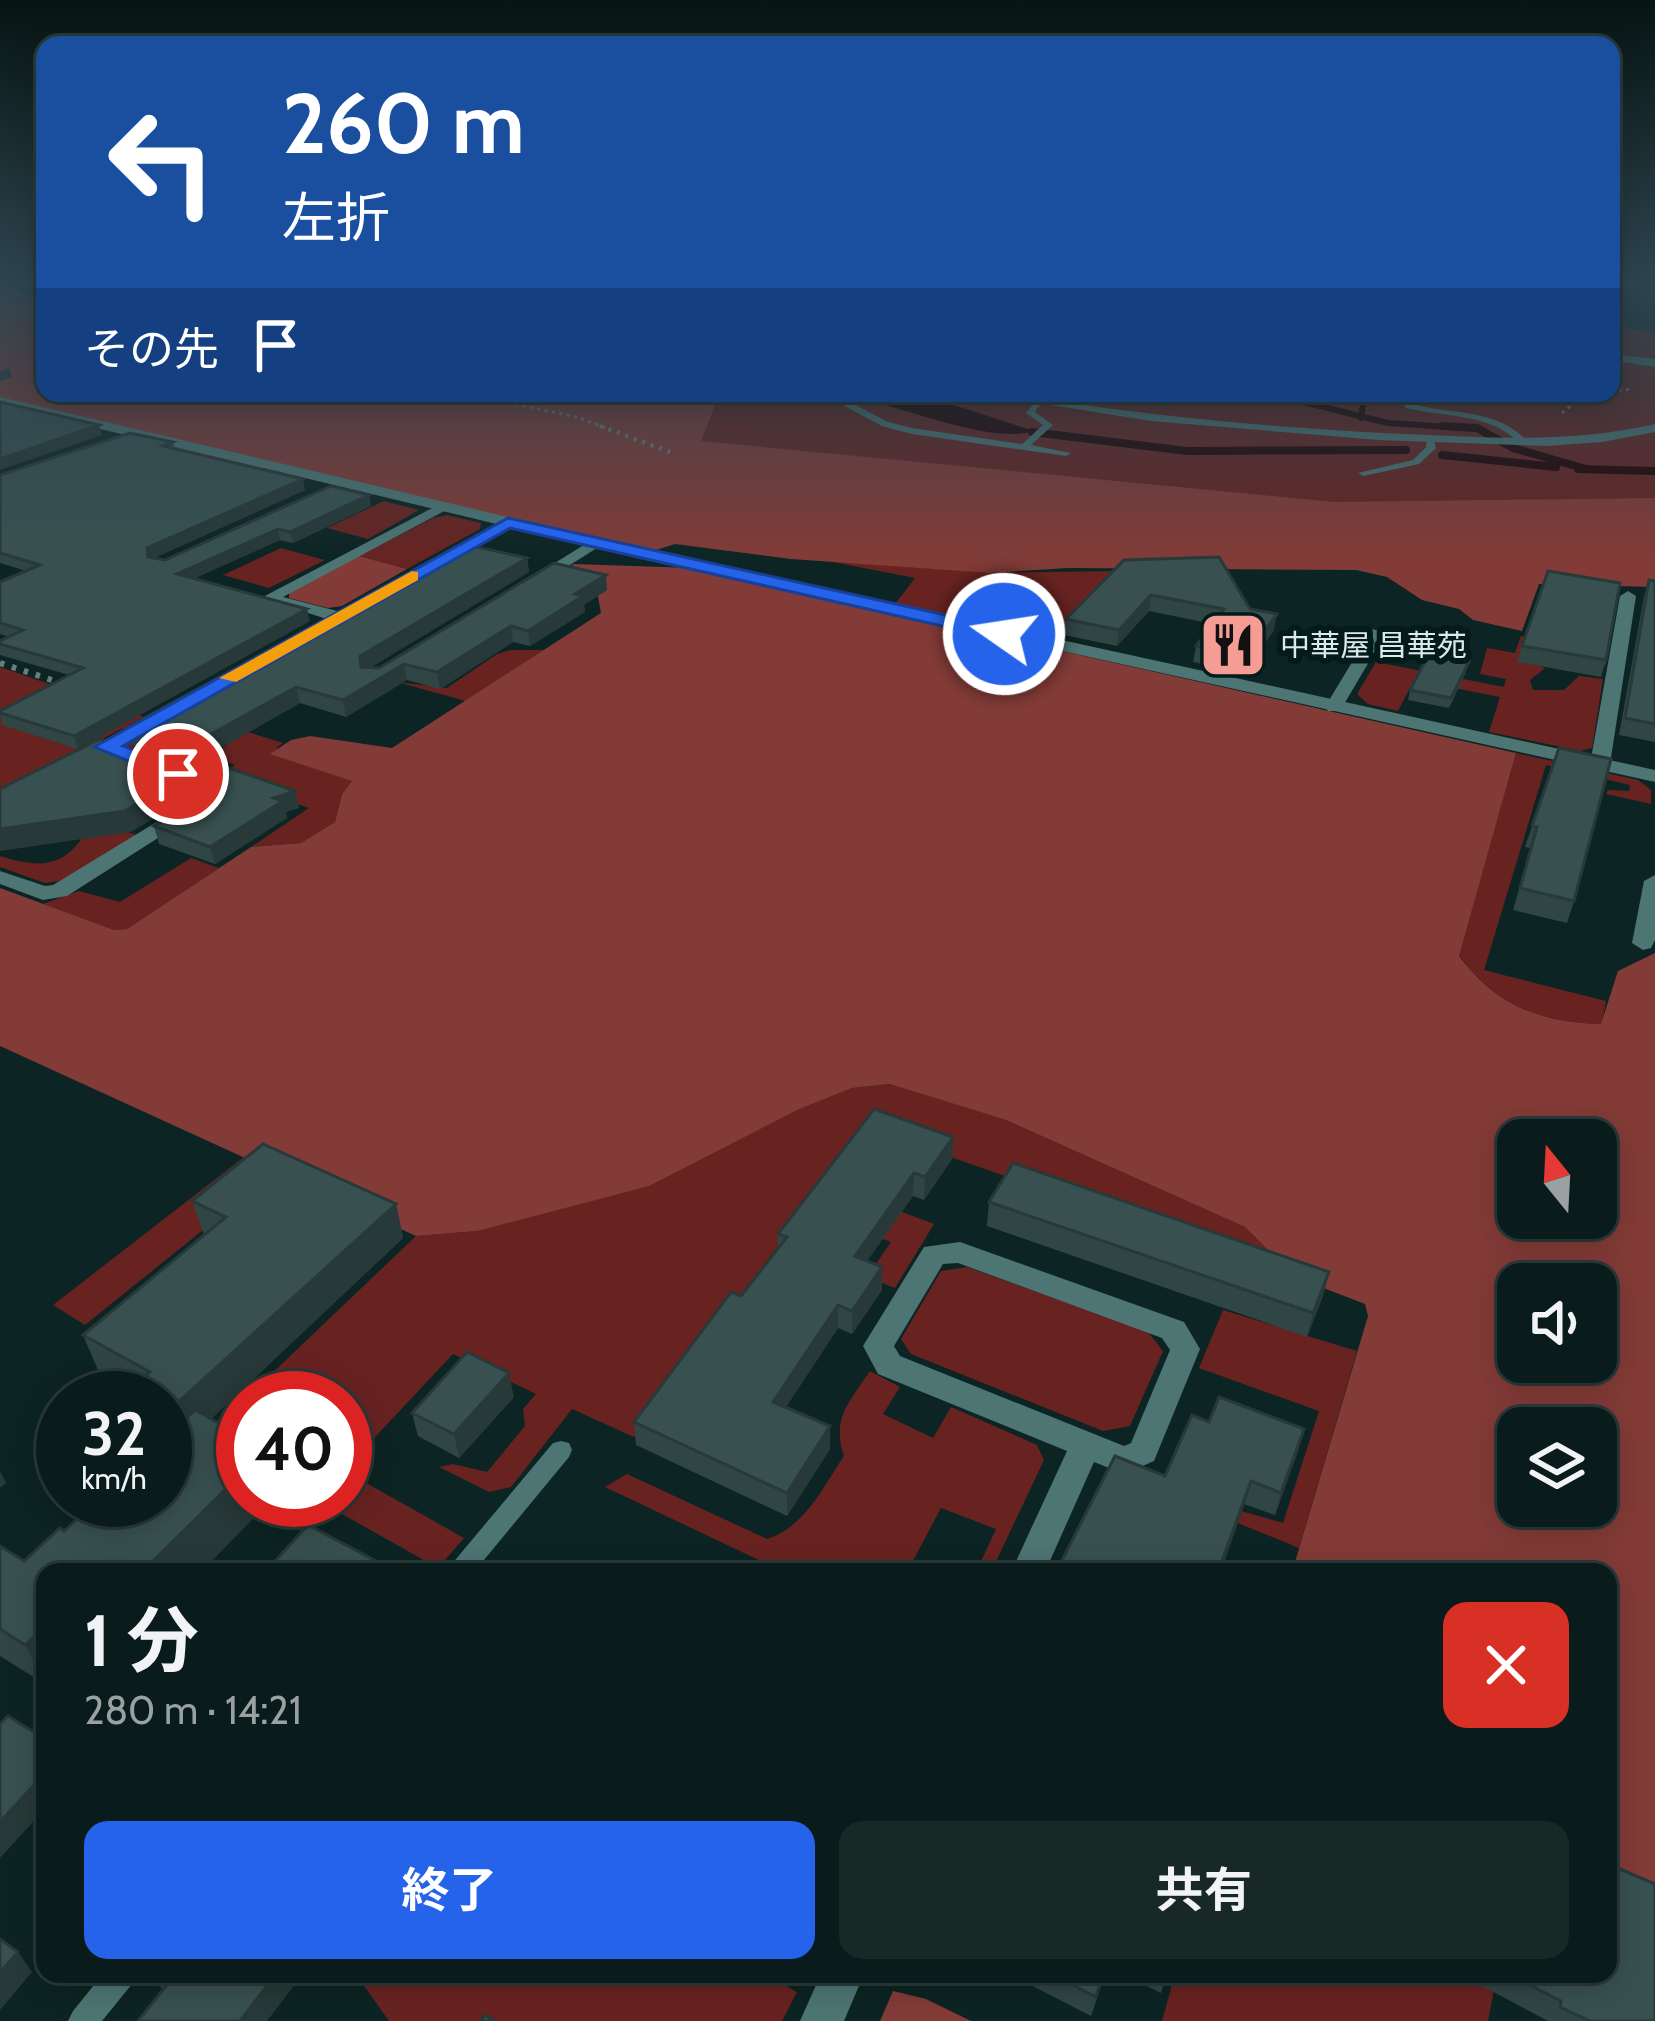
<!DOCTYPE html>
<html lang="ja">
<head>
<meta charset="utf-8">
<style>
  :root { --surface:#091b1a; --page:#172827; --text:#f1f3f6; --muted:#99a1a2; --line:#293939; --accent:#2563eb }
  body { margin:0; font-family:Cabin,"Noto Sans JP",sans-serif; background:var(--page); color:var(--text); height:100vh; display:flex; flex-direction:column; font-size:45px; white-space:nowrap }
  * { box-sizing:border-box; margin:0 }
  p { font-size:39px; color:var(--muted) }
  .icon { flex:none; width:66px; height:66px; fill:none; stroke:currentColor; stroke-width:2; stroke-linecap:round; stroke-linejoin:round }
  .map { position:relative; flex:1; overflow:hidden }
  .details { position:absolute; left:36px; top:1563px; width:1581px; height:420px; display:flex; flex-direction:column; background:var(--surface); border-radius:24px; box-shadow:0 6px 30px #0003,0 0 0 3px var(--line) }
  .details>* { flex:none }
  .guide { position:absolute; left:36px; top:36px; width:1584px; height:366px; border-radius:24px; box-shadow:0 6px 30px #0003,0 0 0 3px var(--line); background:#1a4fa0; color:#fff; overflow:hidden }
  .needle { width:78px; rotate:342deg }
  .tools { position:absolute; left:1497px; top:1119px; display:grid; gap:24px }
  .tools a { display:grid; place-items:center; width:120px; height:120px; border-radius:24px; background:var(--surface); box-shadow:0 6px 30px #0003,0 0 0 3px var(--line); font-size:60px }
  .speed { position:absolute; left:36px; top:1371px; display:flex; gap:24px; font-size:60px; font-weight:700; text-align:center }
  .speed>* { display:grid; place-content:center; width:156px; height:156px; border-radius:50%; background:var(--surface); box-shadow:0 6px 30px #0003,0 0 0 3px var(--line); line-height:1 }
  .speed small { font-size:30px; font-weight:400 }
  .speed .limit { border:18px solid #d22; background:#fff; color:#111 }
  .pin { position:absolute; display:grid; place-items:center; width:102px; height:102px; color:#fff; margin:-51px; border:6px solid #fff; border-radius:50%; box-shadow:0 3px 12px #0007 }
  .me { position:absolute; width:132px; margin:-66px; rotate:283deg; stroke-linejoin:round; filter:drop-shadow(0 0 9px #0008) }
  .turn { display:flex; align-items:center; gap:42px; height:252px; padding:0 48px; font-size:54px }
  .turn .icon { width:156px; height:156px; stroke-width:2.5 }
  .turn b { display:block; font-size:84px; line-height:102px }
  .then { display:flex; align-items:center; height:114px; padding:0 48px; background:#0003; gap:24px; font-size:45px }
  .round { display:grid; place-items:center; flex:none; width:126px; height:126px; border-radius:24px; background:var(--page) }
  .summary { display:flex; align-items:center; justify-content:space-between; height:204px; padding:0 48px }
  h1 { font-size:72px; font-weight:700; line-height:90px }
  .button { display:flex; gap:24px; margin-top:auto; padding:24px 48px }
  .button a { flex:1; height:138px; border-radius:24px; background:var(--accent); color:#fff; font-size:48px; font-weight:700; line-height:138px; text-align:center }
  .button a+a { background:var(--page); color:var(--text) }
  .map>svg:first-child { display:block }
  .green { fill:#682321 }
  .forest { fill:#833b37; fill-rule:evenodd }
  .water { fill:#220102 }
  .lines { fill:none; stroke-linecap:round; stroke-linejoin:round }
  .stream-far1 { stroke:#220102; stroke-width:6 }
  .stream { stroke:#220102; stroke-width:8 }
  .path-far2 { stroke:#697d7c; stroke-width:3; stroke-dasharray:3 4.5; stroke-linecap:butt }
  .path-far1 { stroke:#697d7c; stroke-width:4.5; stroke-dasharray:3 6; stroke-linecap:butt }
  .path { stroke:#697d7c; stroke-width:6; stroke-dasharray:4.5 8; stroke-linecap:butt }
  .service { fill:#4d7574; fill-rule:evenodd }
  .minor { fill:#4d7574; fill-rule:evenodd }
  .tertiary { fill:#4d7574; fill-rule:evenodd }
  .wall { fill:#304645 }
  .shaded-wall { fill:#273938 }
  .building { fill:#385150; stroke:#273938; stroke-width:3 }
  .route { fill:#2563eb; stroke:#184099; stroke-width:3 }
  .slow { fill:#f59e0b }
  .labels { text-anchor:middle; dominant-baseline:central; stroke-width:12; stroke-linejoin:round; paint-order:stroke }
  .far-poi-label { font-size:30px; fill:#dbeae9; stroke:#031b1a; text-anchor:start }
</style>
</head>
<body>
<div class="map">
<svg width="1655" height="2021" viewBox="0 0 1655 2021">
  <rect width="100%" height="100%" fill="#0c2423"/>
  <!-- green -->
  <g class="green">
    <polygon points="1611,325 1655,333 1655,518 1322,507 691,443 695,393 1611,393"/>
    <polygon points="384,501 419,510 368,539 327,528"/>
    <polygon points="447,515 481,523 480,529 407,569 359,556 433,518"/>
    <polygon points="281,548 325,560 269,588 223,575"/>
    <polygon points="828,561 989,573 1122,571 1051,638 895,604 915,578"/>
    <polygon points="1521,636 1608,652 1606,665 1519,660 1545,668 1530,680 1533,690 1564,690 1579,676 1603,679 1592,748 1581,751 1489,732 1500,697 1414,680 1398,711 1368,704 1357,694 1376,662 1504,687 1506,679 1480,674 1487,648 1515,653"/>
    <polygon points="511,650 544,650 466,701 397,682 447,688 497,654"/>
    <polygon points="0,667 144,717 0,793"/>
    <polygon points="180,711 283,743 276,748 352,781 342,794 335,822 301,843 251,847 309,808 218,776 235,765 211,757 239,736 141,741 208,763 195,770 126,747 129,740"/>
    <path d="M1516,753L1638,780L1651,790V804L1606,794L1608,790L1629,791L1630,785L1546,765L1484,970L1606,1001L1602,1024C1539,1022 1497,1006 1459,955Z"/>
    <path d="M80,818L137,835L65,880L45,883L0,867V856C32,866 58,870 80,841Z"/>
    <polygon points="191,858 219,868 127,929 114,930 43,904 79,891 120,902"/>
    <polygon points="891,1084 1006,1120 1245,1227 1295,1277 867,1128 825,1183 934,1224 895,1288 867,1277 891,1242 805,1210 634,1437 572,1409 511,1487 489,1492 439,1467 453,1464 487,1472 525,1426 523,1409 536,1394 453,1354 345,1469 345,1398 246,1398 416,1236 477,1231 852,1088"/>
    <polygon points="244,1157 275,1172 85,1325 53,1305"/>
    <polygon points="967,1267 1148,1332 1163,1351 1130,1426 1103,1431 911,1354 901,1339 941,1271"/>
    <polygon points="1223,1310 1357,1351 1299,1548 1216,1514 1220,1505 1283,1523 1319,1411 1199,1368"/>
    <path d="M870,1371L900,1387L883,1414L933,1438L951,1407L1037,1445L1044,1460L991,1572H976L996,1529L941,1508L907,1572H801L765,1563L605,1487L627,1474L767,1539C805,1527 823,1487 844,1456C831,1419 850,1401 870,1371Z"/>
    <polygon points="345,1471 464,1538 438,1568 317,1500 345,1500"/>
    <polygon points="348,1974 764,1974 797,1992 782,2021 389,2021 362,1983"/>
    <polygon points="1175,1974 1497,1974 1488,2021 1162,2021"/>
  </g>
  <!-- forest -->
  <g class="forest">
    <polygon points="0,286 45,300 45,393 720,393 701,441 1334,502 1655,498 1655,587 1539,584 1522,631 1473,620 1459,609 1422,600 1387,577 1356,570 1068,568 989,573 791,559 675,544 653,551 280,465 230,474 160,445 0,398"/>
    <polygon points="359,556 407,569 342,606 328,608 289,598 289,593"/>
    <path d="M574,564L692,568L1516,753L1459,956C1497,1006 1539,1022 1601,1024L1618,971L1655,953V1904L1608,1881V1572H1292L1368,1316L1365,1304L1295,1277L1245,1227L1006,1120L890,1084L852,1088L799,1109L649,1186L477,1231L416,1236L0,1046V888L114,930L127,929L251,847L301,843L335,822L342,794L352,781L270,754L291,740L310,736L392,748L601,613L597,591L556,575ZM1518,1140H1596V1218H1518ZM1518,1284H1596V1362H1518ZM1518,1428H1596V1506H1518Z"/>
    <polygon points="893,1991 926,1999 971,2021 880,2021"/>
  </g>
  <!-- water -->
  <path class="water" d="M833,393H916L1034,431C985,446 888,399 833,393Z"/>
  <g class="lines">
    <!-- stream-far1 -->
    <g class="stream-far1">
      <polyline points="1267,393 1388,423 1479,429"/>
      <polyline points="1353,393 1363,404 1361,418"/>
    </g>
    <!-- stream -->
    <g class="stream">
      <polyline points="1443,426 1477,428 1513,448 1586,469"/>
      <polyline points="1032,432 1187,451 1406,450"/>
      <polyline points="1442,455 1556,467"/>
      <polyline points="1578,469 1655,471"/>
    </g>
    <!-- path-far2 -->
    <g class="path-far2">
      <polyline points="1611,391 1633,389"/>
      <polyline points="464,393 576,417 609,429"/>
      <polyline points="1562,413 1579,399 1597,393"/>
    </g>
    <!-- path-far1 -->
    <polyline class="path-far1" points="600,426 670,452"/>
    <!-- path -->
    <polyline class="path" points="0,663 61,683"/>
    <!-- service -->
    <g class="service">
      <polygon points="788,393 808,393 844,399 888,422 912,428 1022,444 1043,425 1026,413 1037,400 1041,403 1035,412 1053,425 1031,445 1071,453 1066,456 912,434 882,426 839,403"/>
      <path d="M1398,393H1406L1412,404C1452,415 1497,408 1527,441L1519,443C1489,412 1445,418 1406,408Z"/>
      <polygon points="1427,437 1433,437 1436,448 1419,464 1363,476 1358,473 1413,460 1426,447"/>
      <polygon points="561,1441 569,1443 572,1450 569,1457 474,1572 447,1572 451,1565 553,1443"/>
      <polygon points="103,1974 137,1974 132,1984 102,2021 68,2021 73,2011"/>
    </g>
    <!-- minor -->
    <g class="minor">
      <polygon points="1611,354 1655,359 1655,367 1611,360"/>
      <path d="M975,393H1004C1137,415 1272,428 1407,434C1490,438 1574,443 1655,424V432L1602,442L1546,446L1379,440L1151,421Z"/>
      <polygon points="438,505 450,508 283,597 345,613 345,621 333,621 261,598"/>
      <polygon points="508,519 515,523 513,526 447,563 434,560"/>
      <polygon points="592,540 605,543 538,585 524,582"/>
      <polygon points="1628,591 1636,596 1610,764 1600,770 1590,764 1620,596"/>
      <polygon points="1372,629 1386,633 1340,711 1328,711 1325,707"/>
      <polygon points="154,713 161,715 161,723 92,762 78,762 75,758"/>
      <polygon points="164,762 222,783 227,794 67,896 43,900 0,884 0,871 45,886 53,885 206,792 157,772 157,764"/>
      <polygon points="1655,875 1655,940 1651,948 1643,950 1632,943 1644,881"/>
      <path d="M960,1242L1184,1322L1200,1349L1154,1461L1124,1474L1094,1462L1045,1572H1011L1067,1451L878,1374L863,1346L924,1247ZM958,1263L1162,1338L1170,1350L1131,1443L1124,1446L900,1356L894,1346L943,1264Z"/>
      <polygon points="821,1974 864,1974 844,2021 800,2021"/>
    </g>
    <!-- tertiary -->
    <polygon class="tertiary" points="0,397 597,538 1655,770 1655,782 597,548 0,405"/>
  </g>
  <!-- wall -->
  <g class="wall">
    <polygon points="173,442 175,449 305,490 154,558 165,560 369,495 371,506 293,543 280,540 195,578 310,621 78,749 2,725 0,711 69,675 0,655 0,641 9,637 0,634 0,582 26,571 0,563 0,475"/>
    <polygon points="527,558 529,572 371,667 379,668 607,590 584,605 585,612 530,646 513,642 440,689 407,680 346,717 300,703 189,766 131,745 126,728"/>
    <polygon points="1124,560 1250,609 1274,630 1244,673 1193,662 1196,646 1213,624 1149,611 1117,646 1064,635 1066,619"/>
    <polygon points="1649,580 1655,581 1655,742 1619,735 1644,596"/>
    <polygon points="1522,646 1606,660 1601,677 1517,662"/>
    <polygon points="1466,672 1449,708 1408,700 1410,690"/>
    <polygon points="1559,748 1574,901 1567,923 1513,910 1531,848 1525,847"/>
    <polygon points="223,766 295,791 299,808 286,812 287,818 215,864 159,844 154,826 222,785 226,778"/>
    <polygon points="953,1137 952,1159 924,1200 913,1196 867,1261 882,1290 852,1334 838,1328 786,1407 830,1449 787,1516 636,1445 634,1422 741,1296 778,1248 778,1234"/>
    <polygon points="263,1144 396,1204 403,1238 211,1419 243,1436 243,1500 271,1500 201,1572 45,1572 45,1684 0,1656 0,1546 24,1561 60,1528 64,1531 98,1500 165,1500 165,1398 125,1398 124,1395 131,1389 98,1370 83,1335 204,1235 192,1201"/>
    <polygon points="989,1202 1329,1272 1323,1296 1307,1337 987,1226"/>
    <polygon points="514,1397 459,1458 418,1436 412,1413"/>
    <polygon points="1298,1451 1275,1515 1165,1476"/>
    <polygon points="151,1974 303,1974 163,1990"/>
    <polygon points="1009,1974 1105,1974 1091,2016"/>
    <polygon points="1122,1974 1167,1974 1161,1993"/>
    <polygon points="1460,1974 1608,1974 1655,2021 1548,2021"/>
  </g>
  <!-- shaded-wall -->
  <g class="shaded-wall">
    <polygon points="9,368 12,378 0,381 0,371"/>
    <polygon points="99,425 102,435 0,470 0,459"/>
    <polygon points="303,479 305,490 150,560 151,568 147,548"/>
    <polygon points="369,495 371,506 293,543 290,532"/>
    <polygon points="278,529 280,540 180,585 177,574"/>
    <polygon points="527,558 529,572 363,672 360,656"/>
    <polygon points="606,575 607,590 584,605 585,612 530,646 528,631 575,594"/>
    <polygon points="1151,595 1149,611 1117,646 1119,630"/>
    <polygon points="307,609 310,621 78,749 74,736"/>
    <polygon points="1277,614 1274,630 1244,673 1246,657"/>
    <polygon points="511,626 513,642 440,689 437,672"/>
    <polygon points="404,664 407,680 346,717 343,700"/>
    <polygon points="296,687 300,703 189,766 184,749"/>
    <polygon points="190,772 196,793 131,832 0,851 0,829"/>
    <polygon points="295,791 299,808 286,812 287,818 215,864 210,847 274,798"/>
    <polygon points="953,1137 952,1159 924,1200 925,1177"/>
    <polygon points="914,1173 913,1196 854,1279 855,1256"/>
    <polygon points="396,1204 403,1238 176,1452 165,1423 165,1414"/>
    <polygon points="882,1267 882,1290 852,1334 852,1311"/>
    <polygon points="1329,1272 1323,1296 1307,1337 1313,1313"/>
    <polygon points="838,1305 838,1328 774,1425 773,1402"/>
    <polygon points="509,1373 514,1397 459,1458 454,1434"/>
    <polygon points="830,1426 830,1449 787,1516 787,1493"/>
    <polygon points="1304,1429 1298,1451 1275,1515 1281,1493"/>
    <polygon points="0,1471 6,1483 0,1488"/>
    <polygon points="243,1472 243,1500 271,1500 201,1572 142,1572"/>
    <polygon points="1251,1481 1245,1503 1221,1572 1218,1572"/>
    <polygon points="378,1562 381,1572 369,1572"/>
    <polygon points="45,1626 45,1680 25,1645"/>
    <polygon points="45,1773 45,1809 0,1858 0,1822"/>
    <polygon points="18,1952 32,1972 0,2010 0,1972"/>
    <polygon points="276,1974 303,1974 267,2021 240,2021"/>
  </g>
  <!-- building -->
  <g class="building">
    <polygon points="0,402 99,425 0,459"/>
    <polygon points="130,433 173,442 163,446 303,479 147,548 148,557 165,560 331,486 369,495 290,532 278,529 177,574 307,609 74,736 0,713 0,711 83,668 0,644 0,641 23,630 0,623 0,582 40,565 0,553 0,475"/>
    <polygon points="464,544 527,558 360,656 361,667 379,668 554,563 606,575 575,594 583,596 528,631 511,626 437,672 404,664 343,700 296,687 184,749 126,728"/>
    <polygon points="1219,557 1250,609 1277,614 1246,657 1196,646 1224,609 1151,595 1119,630 1066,619 1124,560"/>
    <polygon points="1548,571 1620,583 1606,660 1522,646"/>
    <polygon points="1649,580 1655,581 1655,724 1625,718"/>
    <polygon points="1428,656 1469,662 1451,698 1410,690"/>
    <polygon points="100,739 190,772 125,811 0,829 0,789"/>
    <polygon points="1559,748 1611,759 1574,901 1520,888 1537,827 1532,826"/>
    <polygon points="223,766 295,791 274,798 283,801 210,847 154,826 222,785 227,775"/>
    <polygon points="874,1109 953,1137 925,1177 914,1173 855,1256 882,1267 852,1311 838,1305 773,1402 830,1426 787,1493 634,1422 731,1292 741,1296 787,1237 778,1234"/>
    <polygon points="263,1144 396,1204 165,1414 165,1398 129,1398 124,1395 150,1372 83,1335 226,1217 192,1201"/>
    <polygon points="1013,1163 1329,1272 1313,1313 989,1202"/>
    <polygon points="467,1352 509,1373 454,1434 412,1413"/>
    <polygon points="1219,1397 1304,1429 1281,1493 1251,1481 1218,1572 1056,1572 1115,1456 1165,1476 1192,1415 1209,1422"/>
    <polygon points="195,1410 243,1436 243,1472 142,1572 45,1572 45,1626 25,1645 0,1629 0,1546 24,1561 60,1528 64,1531 98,1500 165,1500 165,1438"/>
    <polygon points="308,1525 378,1562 369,1572 265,1572"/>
    <polygon points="8,1716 45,1739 45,1773 0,1822 0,1724"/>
    <polygon points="1608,1864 1655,1884 1655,2021 1590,2021 1560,2007 1561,2001 1508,1974 1608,1974"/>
    <polygon points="0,1939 18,1952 0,1972"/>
    <polygon points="158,1974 276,1974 240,2021 138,2021 169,1982"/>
    <polygon points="1051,1974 1103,1974 1096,1997"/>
    <polygon points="485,2015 495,2021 481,2021"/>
  </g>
  <!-- sky -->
  <linearGradient id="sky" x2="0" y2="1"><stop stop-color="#071413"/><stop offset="0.5" stop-color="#2e4550"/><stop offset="1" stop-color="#2e4550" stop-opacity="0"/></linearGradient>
  <rect width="1655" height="564" fill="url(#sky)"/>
  <!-- route -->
  <polygon class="route" points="508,518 1004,628 1014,634 1004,640 510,528 123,746 186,769 186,778 171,778 94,747"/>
  <!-- slow -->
  <polygon class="slow" points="412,571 418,572 418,580 236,682 219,678"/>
  <!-- icons -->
  <defs>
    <symbol id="restaurant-square" viewBox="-11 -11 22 22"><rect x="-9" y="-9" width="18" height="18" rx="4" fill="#f59c94" stroke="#031b1a"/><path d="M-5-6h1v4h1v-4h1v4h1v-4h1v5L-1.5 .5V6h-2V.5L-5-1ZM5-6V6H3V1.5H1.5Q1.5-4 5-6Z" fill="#111"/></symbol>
  </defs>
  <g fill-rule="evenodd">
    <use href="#restaurant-square" x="1195" y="607" width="76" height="76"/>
  </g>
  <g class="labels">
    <!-- far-poi labels -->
    <g class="far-poi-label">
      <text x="1280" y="645">中華屋 昌華苑</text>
    </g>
  </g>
</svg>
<div class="tools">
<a><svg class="needle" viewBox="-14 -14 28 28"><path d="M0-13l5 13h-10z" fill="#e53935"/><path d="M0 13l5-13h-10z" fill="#99a1a2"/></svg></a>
<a><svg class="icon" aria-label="sound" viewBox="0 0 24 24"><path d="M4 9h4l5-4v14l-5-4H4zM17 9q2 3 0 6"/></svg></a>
<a><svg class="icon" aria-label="layers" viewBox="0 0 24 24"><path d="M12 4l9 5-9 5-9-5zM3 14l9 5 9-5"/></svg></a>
</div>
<div class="speed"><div>32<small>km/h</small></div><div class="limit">40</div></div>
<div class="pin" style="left:178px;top:774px;background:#d93025"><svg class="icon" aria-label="arrive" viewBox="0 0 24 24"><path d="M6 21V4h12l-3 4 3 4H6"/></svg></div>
<svg class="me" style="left:1004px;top:634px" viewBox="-20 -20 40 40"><circle r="17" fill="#2563eb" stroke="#fff" stroke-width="3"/><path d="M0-11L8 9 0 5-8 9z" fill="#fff"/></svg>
<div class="guide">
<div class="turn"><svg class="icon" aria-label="left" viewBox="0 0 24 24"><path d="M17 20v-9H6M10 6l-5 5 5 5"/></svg><div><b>260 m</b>左折</div></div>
<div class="then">その先<svg class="icon" aria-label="arrive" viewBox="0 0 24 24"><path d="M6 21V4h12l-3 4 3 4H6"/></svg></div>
</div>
<section class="details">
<div class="summary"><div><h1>1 分</h1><p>280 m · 14:21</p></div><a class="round" style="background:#d93025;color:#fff"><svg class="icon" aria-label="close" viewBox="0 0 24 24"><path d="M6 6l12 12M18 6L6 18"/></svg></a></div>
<div class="button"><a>終了</a><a>共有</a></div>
</section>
</div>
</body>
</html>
